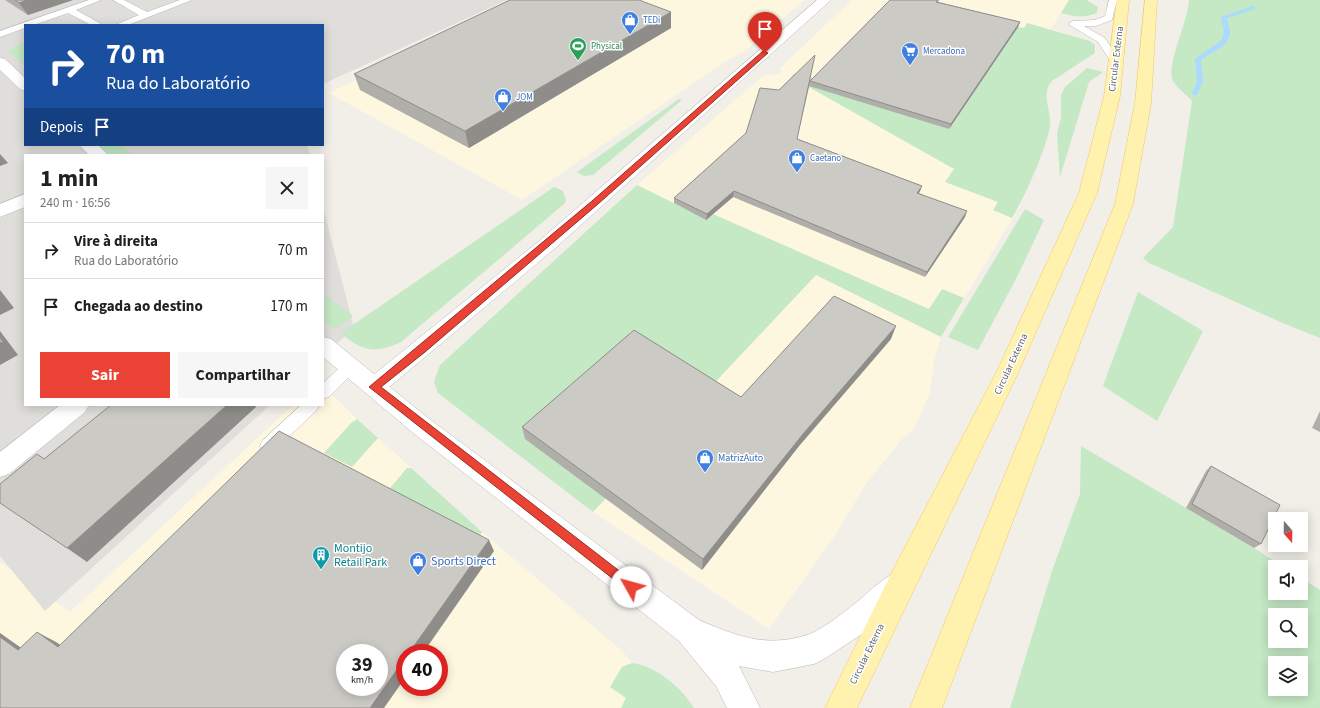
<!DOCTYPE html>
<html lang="pt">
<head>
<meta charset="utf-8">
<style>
  :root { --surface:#fff; --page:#f6f6f6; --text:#202124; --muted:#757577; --line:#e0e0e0; --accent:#ea4335 }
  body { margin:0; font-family:"Source Sans 3",sans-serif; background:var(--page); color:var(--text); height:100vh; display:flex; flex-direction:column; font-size:15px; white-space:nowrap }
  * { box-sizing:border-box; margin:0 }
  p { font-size:13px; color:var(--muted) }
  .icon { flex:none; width:22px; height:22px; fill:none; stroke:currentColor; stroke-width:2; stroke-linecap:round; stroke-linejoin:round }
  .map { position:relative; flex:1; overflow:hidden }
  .side { position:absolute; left:24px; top:154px; width:300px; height:252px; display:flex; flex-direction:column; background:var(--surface); border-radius:0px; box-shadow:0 2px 10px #0003 }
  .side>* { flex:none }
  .banner { position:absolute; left:24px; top:24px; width:300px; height:122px; border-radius:0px; box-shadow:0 2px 10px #0003; background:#1a4fa0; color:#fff; overflow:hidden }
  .needle { width:26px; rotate:160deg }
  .fabs { position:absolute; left:1268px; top:512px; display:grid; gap:8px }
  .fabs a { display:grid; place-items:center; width:40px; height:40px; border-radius:0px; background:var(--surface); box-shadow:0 2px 10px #0003; font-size:20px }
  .speed { position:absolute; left:336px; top:644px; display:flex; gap:8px; font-size:20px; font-weight:700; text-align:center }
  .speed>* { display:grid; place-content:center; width:52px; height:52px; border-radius:50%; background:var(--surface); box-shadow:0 2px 10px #0003; line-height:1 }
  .speed small { font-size:10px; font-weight:400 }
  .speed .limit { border:6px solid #d22; background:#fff; color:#111 }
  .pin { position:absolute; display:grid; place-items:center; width:34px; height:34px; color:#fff; margin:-41px -17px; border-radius:50% 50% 50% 0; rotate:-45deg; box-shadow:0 0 4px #0007 }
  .pin .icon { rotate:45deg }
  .me { position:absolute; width:44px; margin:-22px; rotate:308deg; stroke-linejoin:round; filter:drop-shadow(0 0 3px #0008) }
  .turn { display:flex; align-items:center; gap:14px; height:84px; padding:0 16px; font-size:18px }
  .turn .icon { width:52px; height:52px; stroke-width:2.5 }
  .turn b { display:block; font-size:28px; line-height:34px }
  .then { display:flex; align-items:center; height:38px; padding:0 16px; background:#0003; gap:8px; font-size:15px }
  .round { display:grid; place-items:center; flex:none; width:42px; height:42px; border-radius:0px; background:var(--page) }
  .summary { display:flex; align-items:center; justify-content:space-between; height:68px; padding:0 16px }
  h1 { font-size:24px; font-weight:700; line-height:30px }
  .cta { display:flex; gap:8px; margin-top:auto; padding:8px 16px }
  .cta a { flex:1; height:46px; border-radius:0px; background:var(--accent); color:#fff; font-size:16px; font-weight:700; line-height:46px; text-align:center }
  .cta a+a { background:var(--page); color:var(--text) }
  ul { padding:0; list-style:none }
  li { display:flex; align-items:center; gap:12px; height:56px; padding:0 16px; border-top:1px solid var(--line) }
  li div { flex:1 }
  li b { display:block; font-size:15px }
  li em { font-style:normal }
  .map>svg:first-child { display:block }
  .commercial { fill:#fef7e0; fill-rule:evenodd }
  .industrial { fill:#e0deda }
  .green { fill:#c5e8c5; fill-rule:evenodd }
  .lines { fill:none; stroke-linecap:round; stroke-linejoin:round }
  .stream { fill:#aadaff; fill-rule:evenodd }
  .service-casing { stroke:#b5b8bc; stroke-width:1 }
  .minor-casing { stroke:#b5b8bc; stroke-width:1 }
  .tertiary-casing { stroke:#b5b8bc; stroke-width:1 }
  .primary-casing { stroke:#f2c960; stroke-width:1 }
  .service { fill:#fff; fill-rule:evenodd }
  .minor { fill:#fff; fill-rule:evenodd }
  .tertiary { fill:#fff; fill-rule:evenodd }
  .primary { fill:#fff2af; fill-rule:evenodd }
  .wall { fill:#afaea9 }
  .shaded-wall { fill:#8f8d8a }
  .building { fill:#cccac5; stroke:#8f8d8a; fill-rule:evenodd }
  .route { fill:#ea4335; stroke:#982c22 }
  .labels { text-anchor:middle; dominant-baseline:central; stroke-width:3; stroke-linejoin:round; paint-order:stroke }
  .far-shop-label { font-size:9px; fill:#366cbe; stroke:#fff; text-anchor:start }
  .far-leisure-label { font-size:9px; fill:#27864d; stroke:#fff; text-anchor:start }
  .street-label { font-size:10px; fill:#5f6368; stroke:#fff }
  .shop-label { font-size:10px; fill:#366cbe; stroke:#fff; text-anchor:start }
  .near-culture-label { font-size:12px; fill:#0d838f; stroke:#fff; text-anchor:start }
  .near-shop-label { font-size:12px; fill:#366cbe; stroke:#fff; text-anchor:start }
</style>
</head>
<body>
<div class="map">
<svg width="1320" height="708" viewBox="0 0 1320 708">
  <rect width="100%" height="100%" fill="#f1efe8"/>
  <!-- commercial -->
  <g class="commercial">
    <polygon points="520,0 804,0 745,51 726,61 522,200 329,93"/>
    <polygon points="852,0 1087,0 1098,7 1097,13 1091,16 1079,17 1061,13 1051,29 1090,41 1095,45 1096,49 1095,53 1052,81 1048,86 1046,92 1050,124 1047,137 1020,206 941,337 934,362 930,392 915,427 902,439 866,484 835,535 769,629 593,512 816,274 637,185 763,76 778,74 782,71 779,69"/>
    <path d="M323,386L357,419L482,532L622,651L632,663L622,667L626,698L621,708H0V562L70,612L293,405H323ZM345,653H379V687H345ZM405,653H439V687H405Z"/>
  </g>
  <!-- industrial -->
  <g class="industrial">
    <polygon points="0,0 507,0 323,84 323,25 25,25 25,145 307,145 310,155 25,155 25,405 270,405 45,611 0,556"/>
    <polygon points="323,207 354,328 323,356"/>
  </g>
  <!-- green -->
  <g class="green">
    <path d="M1069,0H1087L1098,7L1097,13C1084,19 1073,16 1061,13Z"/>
    <path d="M1189,0H1320V338L1285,324L1149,263L1143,258L1173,227L1192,101C1187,95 1178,89 1173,81C1165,67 1189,19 1189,0Z"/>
    <path d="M1027,23L1090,41L1095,45V53L1052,81C1040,94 1052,111 1050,126C1046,149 1025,197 1012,218L993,210L998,202L945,182L954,169L791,77L795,73L859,92L949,129L1018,27L1024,28Z"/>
    <polygon points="25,42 25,65 8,52 12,48"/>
    <polygon points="1087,68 1103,72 1089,82 1060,177 1057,134 1061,118 1061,95 1065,87"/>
    <polygon points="679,99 682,100 593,175 584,176 577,172"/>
    <polygon points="97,145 121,145 133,155 109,155"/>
    <polygon points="637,185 706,219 713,214 929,309 942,289 964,298 941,337 816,275 593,512 438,393 434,382 440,365"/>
    <path d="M554,187L563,191L566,201L564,204L401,342C375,354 363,352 341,333Z"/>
    <polygon points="1025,209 1044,220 1017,277 978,350 948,337"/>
    <polygon points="1138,292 1203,331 1157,421 1103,386"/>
    <polygon points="323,294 353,316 335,329 323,321"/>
    <polygon points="357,419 378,438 352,467 324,453 351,423"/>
    <path d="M1081,446L1254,548L1284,567H1275V593H1301V578L1320,590V708H1010L1052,571L1080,494ZM1275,615H1301V641H1275ZM1275,663H1301V689H1275Z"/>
    <polygon points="407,468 411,468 482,532 476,542 385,494"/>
    <path d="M632,663C656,666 681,687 694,708H621L626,698L610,687L622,667Z"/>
  </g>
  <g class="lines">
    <!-- stream -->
    <path class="stream" d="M1253,6L1255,7V9L1227,18C1227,22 1229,26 1230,31C1231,46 1211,52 1201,60L1203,81L1197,95H1193L1192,94L1197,81L1195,59L1222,40L1224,32L1221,17Z"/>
    <defs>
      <g id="service">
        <polygon points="89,0 101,0 76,10 103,25 91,25 68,13 34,25 25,25 25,28 0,37 0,31"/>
        <polygon points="113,0 124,0 147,12 180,0 192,0 128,25 115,25 139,15"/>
        <polygon points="1109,0 1117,0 1112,20 1096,26 1084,26 1105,38 1121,63 1116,66 1113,65 1098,42 1068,24 1073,21 1095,20 1105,16"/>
        <polygon points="350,361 355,363 358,367 355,371 329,397 323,399 323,383 345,363"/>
        <polygon points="301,405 319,405 317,410 274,451 268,453 262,451 260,446 262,441"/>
      </g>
      <g id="minor">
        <polygon points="817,0 831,0 553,250 382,393 374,396 366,393 363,387 366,381 539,241"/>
        <polygon points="25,194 25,207 0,217 0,204"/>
        <polygon points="60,405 89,405 85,412 9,474 0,477 0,452"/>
      </g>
      <g id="tertiary">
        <polygon points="0,58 5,59 25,78 25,91 20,89 0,70"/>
        <polygon points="79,145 98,145 108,155 89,155"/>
        <path d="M323,337L331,339L428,418L699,620C736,636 766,648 807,635C818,632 838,617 848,609C865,597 879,579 899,571L909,575L913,585L909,595L868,630L824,659L814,664L773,672L739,666L760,708H727L716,686L679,641L412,432L323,357Z"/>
      </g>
      <g id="primary">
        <polygon points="1117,0 1129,0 1120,96 1097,193 1018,373 857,708 825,708 892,572 996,373 1079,193 1104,96"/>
        <polygon points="1145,0 1157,0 1151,103 1133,204 942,708 910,708 1115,204 1135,103"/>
      </g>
    </defs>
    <!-- service casing -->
    <use href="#service" class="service-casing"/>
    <!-- minor casing -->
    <use href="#minor" class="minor-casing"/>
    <!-- tertiary casing -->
    <use href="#tertiary" class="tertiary-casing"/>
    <!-- primary casing -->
    <use href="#primary" class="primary-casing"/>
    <!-- service -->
    <use href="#service" class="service"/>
    <!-- minor -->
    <use href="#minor" class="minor"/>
    <!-- tertiary -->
    <use href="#tertiary" class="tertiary"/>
    <!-- primary -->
    <use href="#primary" class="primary"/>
  </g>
  <!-- wall -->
  <g class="wall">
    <polygon points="5,0 73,0 28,15"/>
    <polygon points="890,0 939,0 938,2 1020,22 1018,27 949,129 809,86 810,83 797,139 922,186 920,191 919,193 965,217 925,277 733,197 706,220 674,203 674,198 746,133 779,90 810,81"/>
    <polygon points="671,12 671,28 469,148 360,90 354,74"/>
    <polygon points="891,339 799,446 702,570 525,439 522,427 741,397"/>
    <polygon points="1320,411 1320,432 1312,428"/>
    <polygon points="1211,466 1261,544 1254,548 1186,508 1206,471"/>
  </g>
  <!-- shaded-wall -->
  <g class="shaded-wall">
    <polygon points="27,0 73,0 28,15 19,3"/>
    <polygon points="671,12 671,28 469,148 465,131"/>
    <polygon points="1020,22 1018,27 949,129 951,124"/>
    <polygon points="0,154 8,163 0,166"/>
    <polygon points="922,186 920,191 915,198 917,193"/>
    <polygon points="734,191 733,197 706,220 707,214"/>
    <polygon points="967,211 965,217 925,277 927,272"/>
    <polygon points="0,290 14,308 0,315"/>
    <polygon points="896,326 891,339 799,446 702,570 703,559 803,434"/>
    <polygon points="0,331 18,355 0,365"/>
    <polygon points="227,405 255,405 256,407 87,562 67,548"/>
    <polygon points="489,540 494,551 423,653 409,653"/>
    <polygon points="37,632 56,642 76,656 58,647"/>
    <polygon points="0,633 37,659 18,650 0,637"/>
    <polygon points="405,658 405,678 384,708 370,708"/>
  </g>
  <!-- building -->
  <g class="building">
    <polygon points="15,0 27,0 19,3"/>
    <polygon points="510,0 639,0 671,12 465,131 354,74"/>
    <polygon points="890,0 938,0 936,2 1020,22 951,124 810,81"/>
    <polygon points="815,55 797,139 922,186 917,193 967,211 927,272 734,191 707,214 674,198 746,133 760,88 779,90"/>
    <polygon points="834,296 896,326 803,434 703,559 522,427 634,330 741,397"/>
    <polygon points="0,337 3,342 0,343"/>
    <polygon points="111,405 227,405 67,548 0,503 0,484 37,454 44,459"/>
    <path d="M279,431L489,540L409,653H405V658L370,708H0V637L18,650L37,632L58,647ZM345,653H379V687H345Z"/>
    <polygon points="1211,466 1280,505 1261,544 1192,504"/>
  </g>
  <!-- route -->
  <polygon class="route" points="763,51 768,53 598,204 425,352 381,387 635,583 637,587 635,591 631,593 369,387 592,201"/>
  <!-- icons -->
  <defs>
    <symbol id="shop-pin" viewBox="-11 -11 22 30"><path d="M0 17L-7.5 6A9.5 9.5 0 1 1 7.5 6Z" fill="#3f7fe0" stroke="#fff"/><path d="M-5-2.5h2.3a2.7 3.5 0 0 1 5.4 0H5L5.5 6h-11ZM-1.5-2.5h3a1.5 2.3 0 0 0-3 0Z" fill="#fff"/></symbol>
    <symbol id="stadium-pin" viewBox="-11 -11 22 30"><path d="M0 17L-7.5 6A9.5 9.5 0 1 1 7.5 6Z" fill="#2e9e5b" stroke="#fff"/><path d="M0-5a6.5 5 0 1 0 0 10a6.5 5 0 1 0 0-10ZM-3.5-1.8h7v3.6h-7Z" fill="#fff"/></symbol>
    <symbol id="supermarket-pin" viewBox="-11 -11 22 30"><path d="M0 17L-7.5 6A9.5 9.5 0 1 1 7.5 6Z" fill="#3f7fe0" stroke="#fff"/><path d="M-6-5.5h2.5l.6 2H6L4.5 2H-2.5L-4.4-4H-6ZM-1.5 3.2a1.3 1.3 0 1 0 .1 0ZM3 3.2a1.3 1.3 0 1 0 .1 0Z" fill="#fff"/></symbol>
    <symbol id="building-pin" viewBox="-11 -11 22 30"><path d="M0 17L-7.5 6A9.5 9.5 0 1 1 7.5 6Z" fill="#0f9aa8" stroke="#fff"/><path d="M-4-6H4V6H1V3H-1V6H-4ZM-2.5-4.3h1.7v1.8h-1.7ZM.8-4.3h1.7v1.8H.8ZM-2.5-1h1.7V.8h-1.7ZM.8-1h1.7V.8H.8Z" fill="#fff"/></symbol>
  </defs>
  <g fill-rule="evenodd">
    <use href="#shop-pin" x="620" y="10" width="20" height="27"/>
    <use href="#stadium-pin" x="568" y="36" width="20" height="27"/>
    <use href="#supermarket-pin" x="900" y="41" width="20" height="27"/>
    <use href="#shop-pin" x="493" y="87" width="20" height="27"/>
    <use href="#shop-pin" x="787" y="148" width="20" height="27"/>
    <use href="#shop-pin" x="695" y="448" width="20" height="27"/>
    <use href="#building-pin" x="311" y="545" width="20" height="27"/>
    <use href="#shop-pin" x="408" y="551" width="20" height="27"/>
  </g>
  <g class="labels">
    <!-- far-shop labels -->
    <g class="far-shop-label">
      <text x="643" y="20">TEDi</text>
      <text x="923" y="51">Mercadona</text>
      <text x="516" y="97">JOM</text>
      <text x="810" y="158">Caetano</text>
    </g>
    <!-- far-leisure labels -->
    <g class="far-leisure-label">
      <text x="591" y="46">Physical</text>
    </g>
    <!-- street labels -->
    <g class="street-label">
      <text transform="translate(1116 59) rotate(-83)">Circular Externa</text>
      <text transform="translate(1011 364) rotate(-65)">Circular Externa</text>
      <text transform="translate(867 654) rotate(-64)">Circular Externa</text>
    </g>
    <!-- shop labels -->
    <g class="shop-label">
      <text x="718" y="458">MatrizAuto</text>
    </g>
    <!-- near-culture labels -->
    <g class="near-culture-label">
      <text x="334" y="548">Montijo<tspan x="334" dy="14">Retail Park</tspan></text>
    </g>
    <!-- near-shop labels -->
    <g class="near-shop-label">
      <text x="431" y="561">Sports Direct</text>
    </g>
  </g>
</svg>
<div class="fabs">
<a><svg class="needle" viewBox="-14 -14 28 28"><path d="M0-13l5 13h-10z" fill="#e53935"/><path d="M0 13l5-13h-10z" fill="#757577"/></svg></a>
<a><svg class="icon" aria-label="sound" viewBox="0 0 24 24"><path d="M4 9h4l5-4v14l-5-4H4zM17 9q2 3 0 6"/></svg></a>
<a><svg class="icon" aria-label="search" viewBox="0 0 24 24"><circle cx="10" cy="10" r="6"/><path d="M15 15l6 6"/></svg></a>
<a><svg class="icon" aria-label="layers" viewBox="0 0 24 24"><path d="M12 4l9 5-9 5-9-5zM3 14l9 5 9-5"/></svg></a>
</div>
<div class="speed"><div>39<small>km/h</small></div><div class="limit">40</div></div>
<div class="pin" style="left:765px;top:53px;background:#d93025"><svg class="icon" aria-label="arrive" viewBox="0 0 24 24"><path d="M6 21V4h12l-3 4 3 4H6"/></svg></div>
<svg class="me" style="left:631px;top:587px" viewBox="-20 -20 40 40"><circle r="19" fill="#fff"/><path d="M0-13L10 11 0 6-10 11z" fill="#ea4335"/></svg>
<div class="banner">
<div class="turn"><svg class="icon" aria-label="right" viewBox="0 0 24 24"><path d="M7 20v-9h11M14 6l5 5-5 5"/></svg><div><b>70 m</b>Rua do Laboratório</div></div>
<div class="then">Depois<svg class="icon" aria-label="arrive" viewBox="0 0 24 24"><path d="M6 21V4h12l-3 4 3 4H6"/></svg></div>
</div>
<section class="side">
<div class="summary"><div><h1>1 min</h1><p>240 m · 16:56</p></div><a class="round"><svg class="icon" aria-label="close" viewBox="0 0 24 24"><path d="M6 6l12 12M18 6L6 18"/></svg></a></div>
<ul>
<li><svg class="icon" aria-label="right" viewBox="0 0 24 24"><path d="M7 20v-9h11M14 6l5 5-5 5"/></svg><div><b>Vire à direita</b><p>Rua do Laboratório</p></div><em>70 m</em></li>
<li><svg class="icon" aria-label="arrive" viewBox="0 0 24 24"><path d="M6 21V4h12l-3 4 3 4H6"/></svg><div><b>Chegada ao destino</b></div><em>170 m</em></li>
</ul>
<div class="cta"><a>Sair</a><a>Compartilhar</a></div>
</section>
</div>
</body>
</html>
